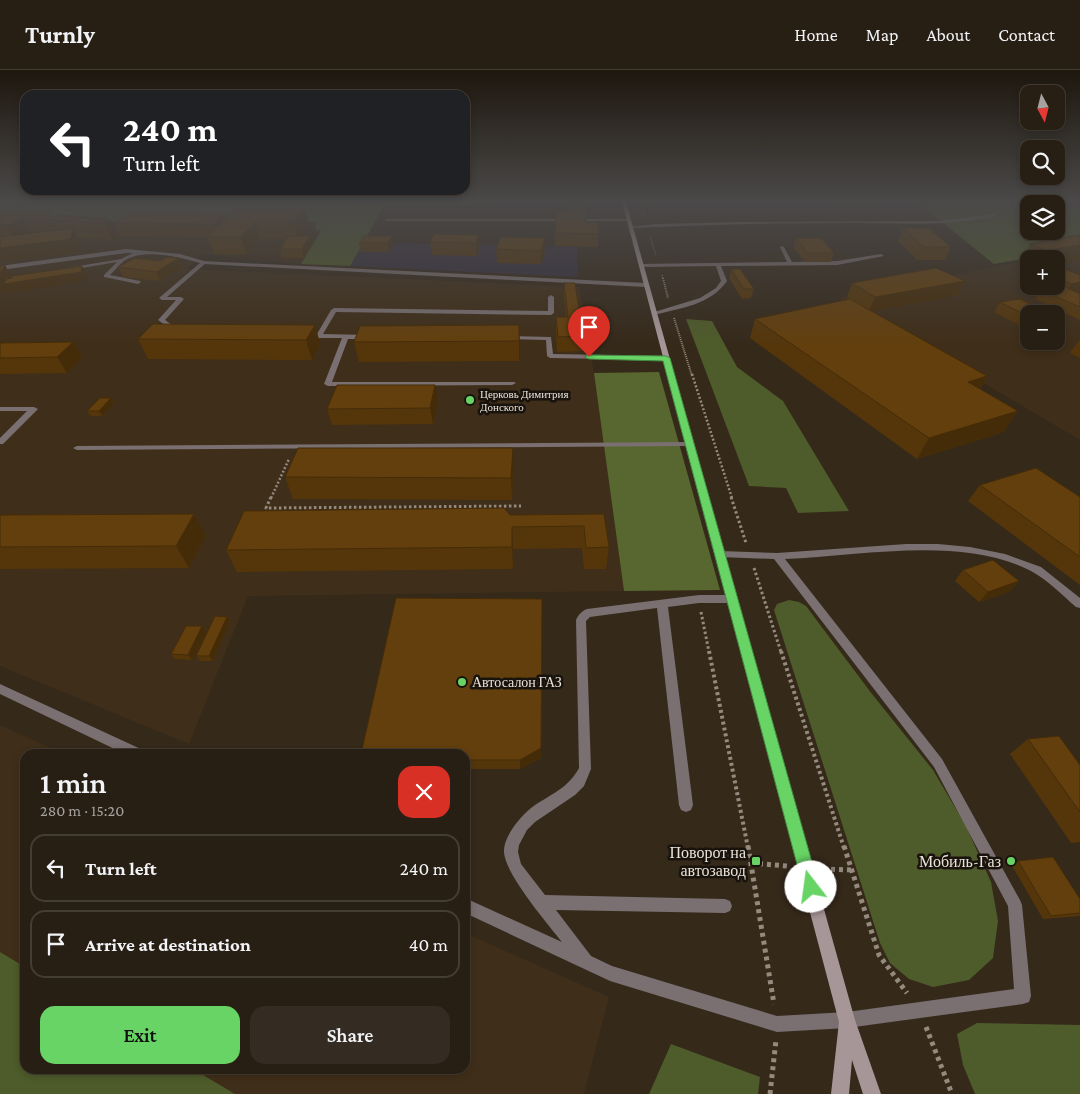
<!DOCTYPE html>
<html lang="en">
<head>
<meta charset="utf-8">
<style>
  :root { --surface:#281f14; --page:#342c22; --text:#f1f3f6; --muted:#a5a2a0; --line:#443d34; --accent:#68d465 }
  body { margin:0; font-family:"Crimson Pro",serif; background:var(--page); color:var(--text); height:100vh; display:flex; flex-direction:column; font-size:19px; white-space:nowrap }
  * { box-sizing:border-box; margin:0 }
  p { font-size:16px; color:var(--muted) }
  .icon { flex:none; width:28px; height:28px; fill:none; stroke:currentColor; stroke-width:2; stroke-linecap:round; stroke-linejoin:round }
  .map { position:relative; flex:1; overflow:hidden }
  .panel { position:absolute; left:20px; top:679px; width:450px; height:325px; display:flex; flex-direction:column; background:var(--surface); border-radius:15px; box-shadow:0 2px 8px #0003,0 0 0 1px var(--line) }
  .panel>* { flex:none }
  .banner { position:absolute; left:20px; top:20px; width:450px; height:105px; border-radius:15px; box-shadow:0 2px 8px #0003,0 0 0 1px var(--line); background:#202124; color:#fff; overflow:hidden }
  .needle { width:32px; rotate:173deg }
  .buttons { position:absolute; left:1020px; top:15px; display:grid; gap:10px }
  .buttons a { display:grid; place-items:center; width:45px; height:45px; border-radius:10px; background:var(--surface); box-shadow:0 2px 8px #0003,0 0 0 1px var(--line); font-size:25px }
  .pin { position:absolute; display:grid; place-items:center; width:42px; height:42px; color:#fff; margin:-51px -21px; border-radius:50% 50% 50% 0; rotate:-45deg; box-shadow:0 0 5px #0007 }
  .pin .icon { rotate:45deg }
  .me { position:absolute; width:55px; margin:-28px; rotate:345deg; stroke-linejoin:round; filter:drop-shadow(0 0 4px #0008) }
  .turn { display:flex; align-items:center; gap:18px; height:105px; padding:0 20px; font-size:22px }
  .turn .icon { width:65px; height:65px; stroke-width:2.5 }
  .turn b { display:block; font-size:35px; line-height:42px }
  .round { display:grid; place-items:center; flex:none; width:52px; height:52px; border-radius:15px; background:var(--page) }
  .overview { display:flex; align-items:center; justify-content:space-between; height:85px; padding:0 20px }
  h1 { font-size:30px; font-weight:600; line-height:38px }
  .primary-button { display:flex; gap:10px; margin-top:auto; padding:10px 20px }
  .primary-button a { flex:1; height:58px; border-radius:15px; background:var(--accent); color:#111; font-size:20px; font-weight:600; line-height:58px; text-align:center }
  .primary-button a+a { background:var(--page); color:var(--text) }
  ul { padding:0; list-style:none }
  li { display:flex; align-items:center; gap:15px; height:68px; margin:0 10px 8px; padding:0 10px; border:2px solid var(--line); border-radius:15px }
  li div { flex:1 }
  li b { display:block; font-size:19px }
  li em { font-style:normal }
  header { display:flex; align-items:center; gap:30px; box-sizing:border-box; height:70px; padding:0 25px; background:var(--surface); border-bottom:1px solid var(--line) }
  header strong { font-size:24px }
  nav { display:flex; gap:28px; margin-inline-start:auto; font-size:18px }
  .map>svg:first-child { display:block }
  .commercial { fill:#362f3f }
  .built { fill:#3f2e19; fill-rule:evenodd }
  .green { fill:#4e5b2a; fill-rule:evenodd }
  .forest { fill:#586630 }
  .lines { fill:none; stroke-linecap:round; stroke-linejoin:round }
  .path-far5 { stroke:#948a7e; stroke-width:1; stroke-dasharray:1 1; stroke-linecap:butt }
  .path-far4 { stroke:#948a7e; stroke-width:2; stroke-dasharray:1 1; stroke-linecap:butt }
  .path-far3 { stroke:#948a7e; stroke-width:2.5; stroke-dasharray:2 2; stroke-linecap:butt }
  .path-far2 { stroke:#948a7e; stroke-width:3; stroke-dasharray:2.5 2.5; stroke-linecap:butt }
  .path-far1 { stroke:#948a7e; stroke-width:4; stroke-dasharray:3 3; stroke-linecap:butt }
  .path { stroke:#948a7e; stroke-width:5; stroke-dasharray:4 4; stroke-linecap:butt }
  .service { fill:#7a6f71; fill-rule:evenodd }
  .minor { fill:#7a6f71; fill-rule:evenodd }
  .secondary { fill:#a79698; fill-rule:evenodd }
  .wall { fill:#55360b }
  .shaded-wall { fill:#452c09 }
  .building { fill:#633f0d; stroke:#452c09 }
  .route { fill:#68d465; stroke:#448a42 }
  .poi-dot { fill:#68d465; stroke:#18130c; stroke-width:2 }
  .labels { text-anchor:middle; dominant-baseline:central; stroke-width:5; stroke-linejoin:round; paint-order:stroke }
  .far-poi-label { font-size:11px; fill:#eae2d8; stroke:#18130c; text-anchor:start }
  .poi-label { font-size:14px; fill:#eae2d8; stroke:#18130c; text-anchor:start }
  .near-poi-label { font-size:16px; fill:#eae2d8; stroke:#18130c; text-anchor:end }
</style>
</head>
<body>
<header>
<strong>Turnly</strong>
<nav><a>Home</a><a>Map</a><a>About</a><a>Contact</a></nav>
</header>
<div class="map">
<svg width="1080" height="1024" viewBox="0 0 1080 1024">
  <rect width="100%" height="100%" fill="#35291a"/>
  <!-- commercial -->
  <polygon class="commercial" points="362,172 577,177 578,207 350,196"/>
  <!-- built -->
  <g class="built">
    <polygon points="0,146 238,153 318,152 322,161 301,194 202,184 187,199 579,217 594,303 624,521 248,526 189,674 0,596"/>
    <path d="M1080,180V370L839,228L1029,190V216H1056V189ZM1029,244H1056V271H1029Z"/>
    <polygon points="0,655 64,684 25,684 25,999 465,999 465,863 609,927 584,1024 0,1024"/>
  </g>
  <!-- green -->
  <g class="green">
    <polygon points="0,132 612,132 612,133 384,136 350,196 301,194 321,161 315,159 317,152 126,152 0,146"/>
    <path d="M819,132H1080V179L994,194L918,133ZM1029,134H1056V161H1029Z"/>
    <polygon points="686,249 712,251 737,297 783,331 849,441 798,443 786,418 749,416"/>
    <polygon points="789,530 799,532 806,536 872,624 933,700 966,756 991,812 998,851 993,888 969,910 933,917 909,909 890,893 880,873 774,540 777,534"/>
    <polygon points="0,882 25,897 25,999 193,999 235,1024 0,1024"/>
    <polygon points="977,953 1080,955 1080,1024 975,1024 963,995 957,964"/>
    <polygon points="671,974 760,1007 758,1024 649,1024"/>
  </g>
  <!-- forest -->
  <polygon class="forest" points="659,302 720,520 624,521 594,303"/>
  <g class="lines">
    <!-- path-far5 -->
    <g class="path-far5">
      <polyline points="84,132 111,138 188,137 238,140"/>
      <polyline points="639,132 644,146"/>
      <polyline points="279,139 372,132"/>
      <polyline points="650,167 656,185"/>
      <polyline points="662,205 663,209"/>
    </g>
    <!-- path-far4 -->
    <g class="path-far4">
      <polyline points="663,208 668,228"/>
      <polyline points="674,248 692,306"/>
    </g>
    <!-- path-far3 -->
    <g class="path-far3">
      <polyline points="692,304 732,428"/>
      <polyline points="271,428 289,389"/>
    </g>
    <!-- path-far2 -->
    <g class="path-far2">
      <polyline points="271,427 266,438 521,436"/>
      <polyline points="731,427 746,473"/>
      <polyline points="754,498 781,582"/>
      <polyline points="701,542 709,582"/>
    </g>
    <!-- path-far1 -->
    <g class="path-far1">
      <polyline points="709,581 748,778"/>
      <polyline points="781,581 844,778"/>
    </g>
    <!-- path -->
    <g class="path">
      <polyline points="748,776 774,934"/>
      <polyline points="844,776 879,885 907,923"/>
      <polyline points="751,793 787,796"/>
      <polyline points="823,799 853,800"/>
      <polyline points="926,957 952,1024"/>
      <polyline points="770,1024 776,970"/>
    </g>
    <!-- service -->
    <g class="service">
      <path d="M995,144L997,146C946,157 896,153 844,153C773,153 701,155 630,158L628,157L657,154L739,152L940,151Z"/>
      <polygon points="386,149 628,149 630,150 628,151 384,151"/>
      <path d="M782,176L784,177L792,192L837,191L881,184L884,186L837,195L721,196L727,211C710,235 681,238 654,245L651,243L700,228L716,218L721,211L716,196L641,197L639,196V194L787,192L780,177Z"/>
      <path d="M126,179L180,184L207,192L167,227H181L184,229L165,250L179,260V262H175L158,250L176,230H162L159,228L200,193C179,187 143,178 124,191C119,195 114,201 110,205L140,211L141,212L138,214L104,207V205L117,192L70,200L67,198L121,189L133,183H126L0,200V196Z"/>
      <polygon points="551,225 554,227 554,243 551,245 336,242 323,264 369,265 372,267 369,269 348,269 332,312 514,312 516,313 512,315 328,316 324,314 342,268 306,268 303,266 306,264 317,264 331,240 334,238 548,241 548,227"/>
      <polygon points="506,266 551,267 553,284 666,286 669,288 666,290 550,288 547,286 546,270 504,269 503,268"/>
      <polygon points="0,337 34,337 38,339 3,374 0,374 0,368 27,341 0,341"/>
      <polygon points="689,372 693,374 692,376 77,380 73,378 77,376"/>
      <path d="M906,474H938L970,477L1005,484L1041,497L1080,528V538L1076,537C1062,525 1048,510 1031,501C963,465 860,486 785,489L942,689L1020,830L1022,835L1031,926L1029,932L1023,934L847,958L777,962L610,911L465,843V828L562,872C547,853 505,804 504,782C503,766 523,743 535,735C552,724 569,717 579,698L576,550C578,545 582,541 587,539L699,525H732L736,526L737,529L736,532L732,533H699L668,537L693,735L691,740L686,742L681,740L679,735L657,538L590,547L586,551L591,699L584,716L575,725L535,752L527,760L519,775L518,782L521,794L545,825L725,829L730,831L732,836L730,841L725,843L556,840L591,886L612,896L777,946L847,942L1014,919L1008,836L934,697L774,489L720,487L715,484L720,481L777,483Z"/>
      <polygon points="0,614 143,680 145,684 125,684 0,624"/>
    </g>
    <!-- minor -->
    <polygon class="minor" points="202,191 646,213 649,215 646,217 204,194 202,193"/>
    <!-- secondary -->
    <polygon class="secondary" points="622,132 626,132 855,950 881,1024 863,1024 852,990 849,1024 831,1024 839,952"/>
  </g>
  <!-- wall -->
  <g class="wall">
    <polygon points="568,132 586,132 586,152 598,164 598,177 555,176 555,163 568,140"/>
    <polygon points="236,139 309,155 301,166 310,166 312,174 304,188 282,188 280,179 286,169 260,169 247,184 214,184 207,167 120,166 114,153 224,144 226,149"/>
    <polygon points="0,142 56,146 106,148 107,150 110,150 118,167 112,170 78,168 80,171 78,182 0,192"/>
    <polygon points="903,158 951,177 945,190 917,190 898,171"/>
    <polygon points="478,165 479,178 477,186 432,185 430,172"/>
    <polygon points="392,166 393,175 389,182 361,182 359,173"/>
    <polygon points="545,168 545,182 541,194 497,193 496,179"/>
    <polygon points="796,168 834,183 831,192 805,192 793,177"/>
    <polygon points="1030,174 1080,190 1056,195 1056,189 1029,189 1029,195 1021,191"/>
    <polygon points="179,188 183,197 160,211 123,207 118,197"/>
    <polygon points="1056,196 1080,205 1080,220 1075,221 1080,224 1080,250 1035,229 1041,220 1051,217 1049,216 1056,216"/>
    <polygon points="731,199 754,219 751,228 742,229 729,208"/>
    <polygon points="965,211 958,225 871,241 987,306 980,319 1004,362 917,389 750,268 755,249 849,229 847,227 852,213"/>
    <polygon points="564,213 583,266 582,281 557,282 556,262 556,247 566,247 564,227"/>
    <polygon points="1000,232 1029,244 1029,260 994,242"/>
    <polygon points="315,255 320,274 312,290 148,289 138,269"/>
    <polygon points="519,255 519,291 359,292 354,272"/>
    <polygon points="1080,269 1080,288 1070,283"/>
    <polygon points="73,272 82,287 67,303 0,304 0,273"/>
    <polygon points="111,328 114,333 102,346 91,346 87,341"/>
    <polygon points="438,330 433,354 332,355 327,339"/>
    <polygon points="513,399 512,430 293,429 285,407"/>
    <polygon points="980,415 1080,427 1080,515 968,431"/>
    <polygon points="194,444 206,466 189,498 0,499 0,445"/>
    <polygon points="604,444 609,477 606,499 584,499 582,478 513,479 513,499 237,502 226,480 510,445"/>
    <polygon points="963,500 1019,511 1009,522 979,532 955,511"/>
    <polygon points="542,540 541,688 520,699 465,699 465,684"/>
    <polygon points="227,547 230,552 213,591 200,591 196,586"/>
    <polygon points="202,556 206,562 192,590 175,589 171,584"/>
    <polygon points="1028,669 1080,695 1080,772 1071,773 1010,684"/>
    <polygon points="1018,791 1080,829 1080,846 1043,849 1011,794"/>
  </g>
  <!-- shaded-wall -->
  <g class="shaded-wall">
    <polygon points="305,139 309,155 299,169 294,152"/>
    <polygon points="224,144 229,157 218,167 214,154"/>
    <polygon points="23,148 33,165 17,172 7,156"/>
    <polygon points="106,148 108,151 110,150 118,167 112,170 104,153 98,153"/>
    <polygon points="255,152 260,169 247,184 241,167"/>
    <polygon points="73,158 80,171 78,182 0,192 0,178"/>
    <polygon points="478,165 479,178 477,186 476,173"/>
    <polygon points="310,166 312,174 304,188 302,179"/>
    <polygon points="392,166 393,175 389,182 388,173"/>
    <polygon points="545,168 545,182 541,194 541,181"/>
    <polygon points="1080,175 1080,190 1056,195 1056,189 1042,189 1047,180"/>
    <polygon points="179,188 183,197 160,211 156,202"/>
    <polygon points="5,195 13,209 82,196 87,205 86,211 10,223 8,220 7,222 0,223 0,204"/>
    <polygon points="965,211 958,225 869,242 875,227"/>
    <polygon points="1080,212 1080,220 1065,223 1071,214"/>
    <polygon points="1061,249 1056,256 1056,250"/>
    <polygon points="315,255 320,274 312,290 306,270"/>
    <polygon points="519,255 520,275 519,291"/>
    <polygon points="73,272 82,287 67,303 57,287"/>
    <polygon points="987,306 975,327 968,312"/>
    <polygon points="435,315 438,330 433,354 430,338"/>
    <polygon points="111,328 114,333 102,346 99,341"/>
    <polygon points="1018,341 1004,362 917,389 929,368"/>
    <polygon points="513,378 513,399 512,430 511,408"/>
    <polygon points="194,444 206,466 189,498 176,476"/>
    <polygon points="512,457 513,479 513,499 512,477"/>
    <polygon points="1019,511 1009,522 979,532 988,522"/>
    <polygon points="542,529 541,688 520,699 520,690"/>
    <polygon points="227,547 230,552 213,591 209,586"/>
    <polygon points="202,556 206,562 192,590 188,585"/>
  </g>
  <!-- building -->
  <g class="building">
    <rect x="568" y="132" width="18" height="2"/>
    <polygon points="236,139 305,139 294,152 255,152 241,167 207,167"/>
    <polygon points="4,140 50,143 44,146 0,143"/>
    <polygon points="556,140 586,140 586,152 598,152 598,164 555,163"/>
    <polygon points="0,143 110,150 104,153 23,148 7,156 0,155"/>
    <polygon points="127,144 224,144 214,154 114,153"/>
    <polygon points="59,145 106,148 104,150 56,146"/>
    <polygon points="73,158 71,169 0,178 0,167"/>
    <polygon points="903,158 929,158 951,177 923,177"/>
    <polygon points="434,164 478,165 476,173 430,172"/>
    <polygon points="1080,165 1080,175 1047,180 1030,174"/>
    <polygon points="288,166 310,166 302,179 280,179"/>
    <polygon points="364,166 392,166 388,173 359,173"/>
    <polygon points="501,167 545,168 541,181 496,179"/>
    <polygon points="796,168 821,168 834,183 808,183"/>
    <polygon points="168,187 179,188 156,202 118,197 135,188 160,191"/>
    <polygon points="5,195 0,204 0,196"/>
    <polygon points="82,196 81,202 4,214 6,209 12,208 12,206"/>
    <polygon points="1056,196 1080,205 1080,212 1071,214 1056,208"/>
    <polygon points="936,198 965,211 875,227 852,213"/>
    <polygon points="731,199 740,199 754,219 744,219"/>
    <polygon points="564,213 575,213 583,266 558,267 556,247 568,247"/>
    <polygon points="1061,215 1080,224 1080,237 1041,220"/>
    <polygon points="850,229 987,306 968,312 1018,341 929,368 755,249"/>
    <polygon points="1020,229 1051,244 1029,244 1029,247 1000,232"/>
    <polygon points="1056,246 1061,249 1056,250"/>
    <polygon points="153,254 315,255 306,270 138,269"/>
    <polygon points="519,255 519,271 354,272 360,256"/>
    <polygon points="73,272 57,287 0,288 0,273"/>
    <polygon points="337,315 435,315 430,338 327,339"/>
    <polygon points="100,328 111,328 99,341 87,341"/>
    <polygon points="298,378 513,378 511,408 285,407"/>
    <polygon points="1036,398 1080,427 1080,487 980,415"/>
    <polygon points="504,438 510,445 604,444 609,477 586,478 584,456 512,457 512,477 226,480 244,441"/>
    <polygon points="194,444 176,476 0,477 0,445"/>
    <polygon points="993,490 1019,511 988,522 963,500"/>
    <polygon points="396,528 542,529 541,678 520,690 465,690 465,684 361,684"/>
    <polygon points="215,546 227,547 209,586 196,586"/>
    <polygon points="186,556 202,556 188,585 171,584"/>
    <polygon points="1059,666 1080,695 1080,742 1028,669"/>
    <polygon points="1053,787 1080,829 1080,843 1051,846 1018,791"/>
  </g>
  <!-- sky -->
  <linearGradient id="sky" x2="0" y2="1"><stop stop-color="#1d170e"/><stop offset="0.48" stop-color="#4b4949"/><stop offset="1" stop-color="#4b4949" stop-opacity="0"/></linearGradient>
  <rect width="1080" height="275" fill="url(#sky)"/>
  <!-- route -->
  <polygon class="route" points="586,285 666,286 670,288 819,817 817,823 811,826 805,823 803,817 663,291 589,289 586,288"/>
  <!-- markers -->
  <g class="poi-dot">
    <circle cx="470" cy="330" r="5"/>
    <circle cx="462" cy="612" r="5"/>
    <rect x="751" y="786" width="10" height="10" rx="2.5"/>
    <circle cx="1011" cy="791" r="5"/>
  </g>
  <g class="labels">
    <!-- far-poi labels -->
    <g class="far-poi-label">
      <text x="480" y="324">Церковь Димитрия<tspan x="480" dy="13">Донского</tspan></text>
    </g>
    <!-- poi labels -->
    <g class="poi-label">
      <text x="472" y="612">Автосалон ГАЗ</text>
    </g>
    <!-- near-poi labels -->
    <g class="near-poi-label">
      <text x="746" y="782">Поворот на<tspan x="746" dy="18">автозавод</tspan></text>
      <text x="1001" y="791">Мобиль-Газ</text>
    </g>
  </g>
</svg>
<div class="buttons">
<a><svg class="needle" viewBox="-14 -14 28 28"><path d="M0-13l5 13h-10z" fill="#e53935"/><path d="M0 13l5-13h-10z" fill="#a5a2a0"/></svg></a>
<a><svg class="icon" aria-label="search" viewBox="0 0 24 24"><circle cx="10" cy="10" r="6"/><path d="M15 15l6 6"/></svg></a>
<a><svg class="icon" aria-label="layers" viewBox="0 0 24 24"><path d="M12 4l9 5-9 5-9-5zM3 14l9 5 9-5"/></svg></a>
<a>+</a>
<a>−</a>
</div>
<div class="pin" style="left:589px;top:287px;background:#d93025"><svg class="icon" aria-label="arrive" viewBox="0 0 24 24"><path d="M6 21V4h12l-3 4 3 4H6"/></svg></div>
<svg class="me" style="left:811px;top:817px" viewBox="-20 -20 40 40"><circle r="19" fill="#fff"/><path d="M0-13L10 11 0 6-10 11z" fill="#68d465"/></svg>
<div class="banner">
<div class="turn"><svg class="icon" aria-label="left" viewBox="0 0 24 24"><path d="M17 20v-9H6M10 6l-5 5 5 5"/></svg><div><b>240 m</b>Turn left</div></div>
</div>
<section class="panel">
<div class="overview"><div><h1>1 min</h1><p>280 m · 15:20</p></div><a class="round" style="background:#d93025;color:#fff"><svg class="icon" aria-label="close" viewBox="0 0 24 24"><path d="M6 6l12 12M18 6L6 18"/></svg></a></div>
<ul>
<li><svg class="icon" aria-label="left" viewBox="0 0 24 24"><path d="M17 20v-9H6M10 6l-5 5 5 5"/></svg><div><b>Turn left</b></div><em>240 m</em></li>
<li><svg class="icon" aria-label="arrive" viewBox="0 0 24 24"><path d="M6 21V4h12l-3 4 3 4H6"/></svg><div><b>Arrive at destination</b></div><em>40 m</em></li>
</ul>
<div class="primary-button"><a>Exit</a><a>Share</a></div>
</section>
</div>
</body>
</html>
